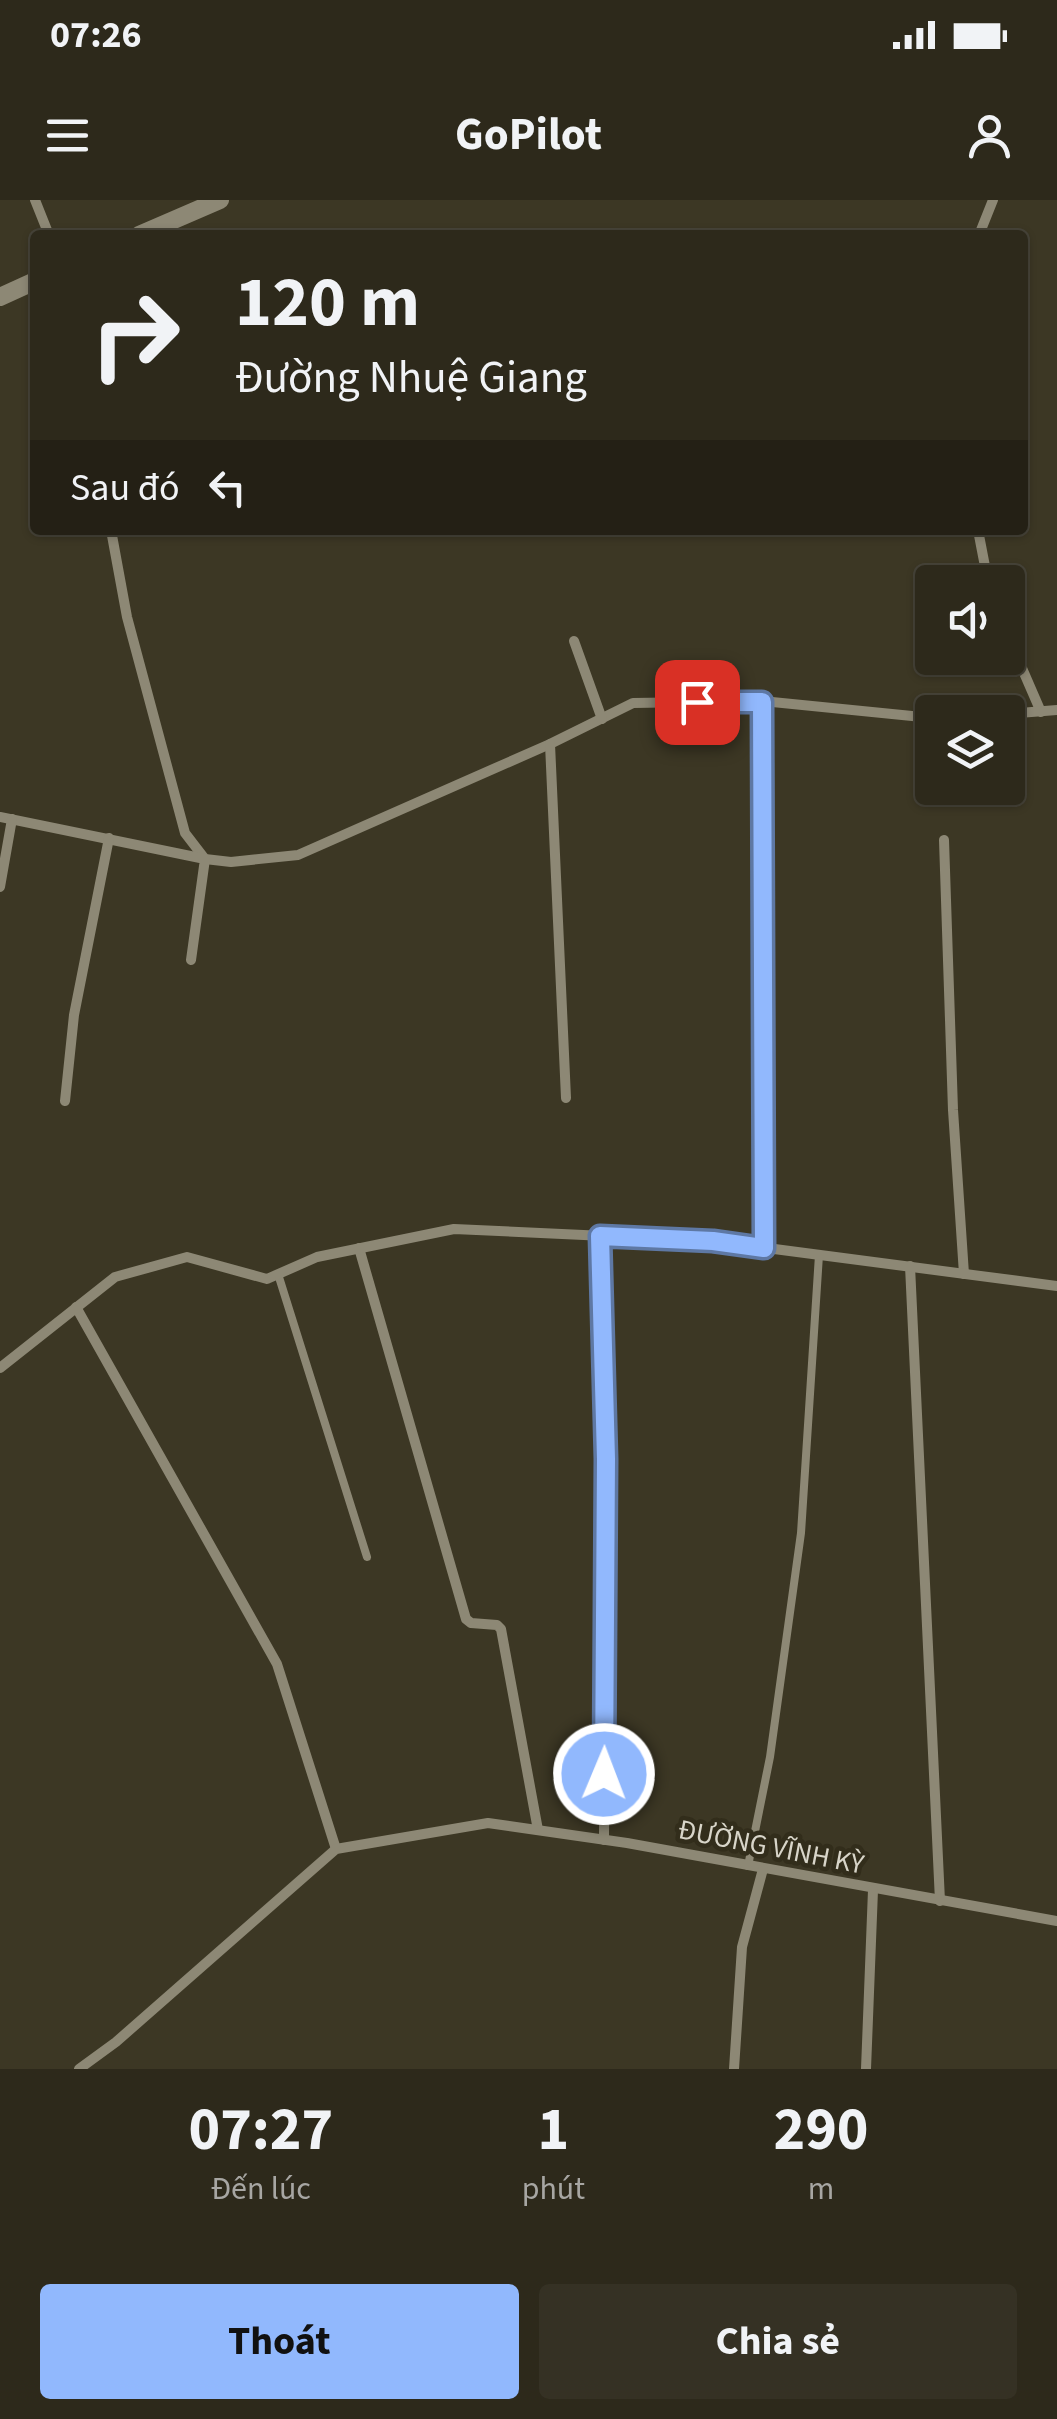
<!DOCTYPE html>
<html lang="vi">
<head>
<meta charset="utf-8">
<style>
  :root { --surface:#2d291b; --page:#353124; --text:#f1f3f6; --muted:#a7a6a3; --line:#48453a; --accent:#91b8fd }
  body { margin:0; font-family:"Source Sans 3",sans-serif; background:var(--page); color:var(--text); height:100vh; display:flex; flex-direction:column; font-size:38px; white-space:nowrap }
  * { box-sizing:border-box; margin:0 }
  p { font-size:32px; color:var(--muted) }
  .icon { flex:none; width:55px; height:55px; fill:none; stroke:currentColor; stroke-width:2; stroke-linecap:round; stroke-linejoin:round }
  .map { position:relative; height:1869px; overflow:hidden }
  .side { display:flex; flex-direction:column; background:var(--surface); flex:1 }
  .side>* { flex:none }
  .hud { position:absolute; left:30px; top:30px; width:998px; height:305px; border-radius:10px; box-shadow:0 2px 8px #0004,0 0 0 2px var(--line); background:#2d291b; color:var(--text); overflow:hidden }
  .fabs { position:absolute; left:915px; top:365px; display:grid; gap:20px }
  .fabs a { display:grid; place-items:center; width:110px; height:110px; border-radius:10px; background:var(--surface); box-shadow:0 2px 8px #0004,0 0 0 2px var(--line); font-size:50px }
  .pin { position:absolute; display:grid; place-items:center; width:85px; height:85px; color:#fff; margin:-42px; border-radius:20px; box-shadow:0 5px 15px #0006 }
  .me { position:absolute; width:110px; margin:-55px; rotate:1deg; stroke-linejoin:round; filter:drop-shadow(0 0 8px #0008) }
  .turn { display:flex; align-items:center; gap:35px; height:210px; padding:0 40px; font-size:45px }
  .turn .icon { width:130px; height:130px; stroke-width:2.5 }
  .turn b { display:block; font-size:70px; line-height:85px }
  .then { display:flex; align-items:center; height:95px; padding:0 40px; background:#0003; gap:20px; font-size:38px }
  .eta { display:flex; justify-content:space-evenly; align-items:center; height:170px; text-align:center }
  .eta b { font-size:60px; font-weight:700; line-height:70px }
  .button { display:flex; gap:20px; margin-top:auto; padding:20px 40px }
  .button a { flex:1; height:115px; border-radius:10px; background:var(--accent); color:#111; font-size:40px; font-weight:700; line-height:115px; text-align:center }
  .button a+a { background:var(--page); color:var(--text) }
  .status { display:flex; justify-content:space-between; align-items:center; height:70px; padding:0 50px; background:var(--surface); direction:ltr }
  .status svg { height:28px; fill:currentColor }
  header { display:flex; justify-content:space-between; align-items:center; height:130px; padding:0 40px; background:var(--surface); font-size:45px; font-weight:700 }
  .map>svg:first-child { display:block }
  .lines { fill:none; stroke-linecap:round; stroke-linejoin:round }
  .service { stroke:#8d8875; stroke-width:8 }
  .minor { stroke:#8d8875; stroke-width:10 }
  .tertiary { stroke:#8d8875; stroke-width:18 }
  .route-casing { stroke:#5e78a4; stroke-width:25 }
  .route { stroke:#91b8fd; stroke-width:18 }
  .labels { text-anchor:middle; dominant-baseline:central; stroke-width:9; stroke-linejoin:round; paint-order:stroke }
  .street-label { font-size:28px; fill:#d8d5c9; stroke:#322d1b }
</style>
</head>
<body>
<div class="status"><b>07:26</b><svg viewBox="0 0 49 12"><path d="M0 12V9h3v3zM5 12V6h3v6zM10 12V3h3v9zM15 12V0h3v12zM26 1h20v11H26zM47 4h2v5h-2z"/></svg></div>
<header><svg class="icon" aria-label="menu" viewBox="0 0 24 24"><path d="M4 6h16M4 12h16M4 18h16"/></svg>GoPilot<svg class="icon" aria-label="person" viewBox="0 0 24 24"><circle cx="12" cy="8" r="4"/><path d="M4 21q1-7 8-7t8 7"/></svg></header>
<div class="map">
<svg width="1057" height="1869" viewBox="0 0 1057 1869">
  <rect width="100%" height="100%" fill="#3c3724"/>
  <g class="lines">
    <!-- service -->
    <g class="service">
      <polyline points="278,1074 367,1357"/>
      <polyline points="748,1666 770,1557 801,1333 819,1055"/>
    </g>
    <!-- minor -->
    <g class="minor">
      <polyline points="35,0 49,35"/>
      <polyline points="979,35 993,0"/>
      <polyline points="111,330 127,417 185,633 205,659 231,662 298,655 550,544 633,503 762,501 932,518"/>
      <polyline points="978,330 988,382"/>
      <polyline points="1008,436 1041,512"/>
      <polyline points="574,441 602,519"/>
      <polyline points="762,501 763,1047"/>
      <polyline points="1008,514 1057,510"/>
      <polyline points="550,544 566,898"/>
      <polyline points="0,617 205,659 191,760"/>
      <polyline points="944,640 953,910 964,1074"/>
      <polyline points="0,687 12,619"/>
      <polyline points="65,901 74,815 109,638"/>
      <polyline points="600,1036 606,1259 604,1640"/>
      <polyline points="359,1048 466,1419 471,1423 497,1425 501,1429 538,1630"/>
      <polyline points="910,1066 940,1701"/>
      <polyline points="76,1107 277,1464 336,1649"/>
      <polyline points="0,1168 115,1077 187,1057 267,1079 317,1057 454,1029 713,1041 1057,1086"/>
      <polyline points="79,1869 116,1842 336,1649 488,1623 627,1643 1057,1721"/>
      <polyline points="734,1869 742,1747 763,1669"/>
      <polyline points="866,1869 873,1690"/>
    </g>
    <!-- tertiary -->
    <g class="tertiary">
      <polyline points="139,35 220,0"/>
      <polyline points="0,97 35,81"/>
    </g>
  </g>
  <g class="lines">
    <defs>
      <polyline id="route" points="604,1574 606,1259 600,1036 713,1041 764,1048 762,502 697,502"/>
    </defs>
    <!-- route casing -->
    <use href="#route" class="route-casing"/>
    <!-- route -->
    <use href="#route" class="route"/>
  </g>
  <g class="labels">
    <!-- street labels -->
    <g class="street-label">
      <text transform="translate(771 1647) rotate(11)">ĐƯỜNG VĨNH KỲ</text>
    </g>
  </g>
</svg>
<div class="fabs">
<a><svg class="icon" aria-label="sound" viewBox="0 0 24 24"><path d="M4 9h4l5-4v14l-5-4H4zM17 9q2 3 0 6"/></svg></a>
<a><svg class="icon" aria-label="layers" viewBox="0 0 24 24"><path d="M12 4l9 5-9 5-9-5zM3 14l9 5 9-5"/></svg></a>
</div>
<div class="pin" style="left:697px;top:502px;background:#d93025"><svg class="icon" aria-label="arrive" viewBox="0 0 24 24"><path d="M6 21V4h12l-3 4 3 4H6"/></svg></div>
<svg class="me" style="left:604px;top:1574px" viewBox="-20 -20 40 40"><circle r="17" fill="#91b8fd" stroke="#fff" stroke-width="3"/><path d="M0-11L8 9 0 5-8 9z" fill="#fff"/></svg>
<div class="hud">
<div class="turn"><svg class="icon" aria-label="right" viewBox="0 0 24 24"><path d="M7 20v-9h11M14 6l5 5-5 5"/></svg><div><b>120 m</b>Đường Nhuệ Giang</div></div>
<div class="then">Sau đó<svg class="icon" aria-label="left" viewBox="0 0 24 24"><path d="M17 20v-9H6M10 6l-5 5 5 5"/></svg></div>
</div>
</div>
<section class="side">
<div class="eta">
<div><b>07:27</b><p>Đến lúc</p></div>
<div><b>1</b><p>phút</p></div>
<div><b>290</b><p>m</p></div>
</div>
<div class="button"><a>Thoát</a><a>Chia sẻ</a></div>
</section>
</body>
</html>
